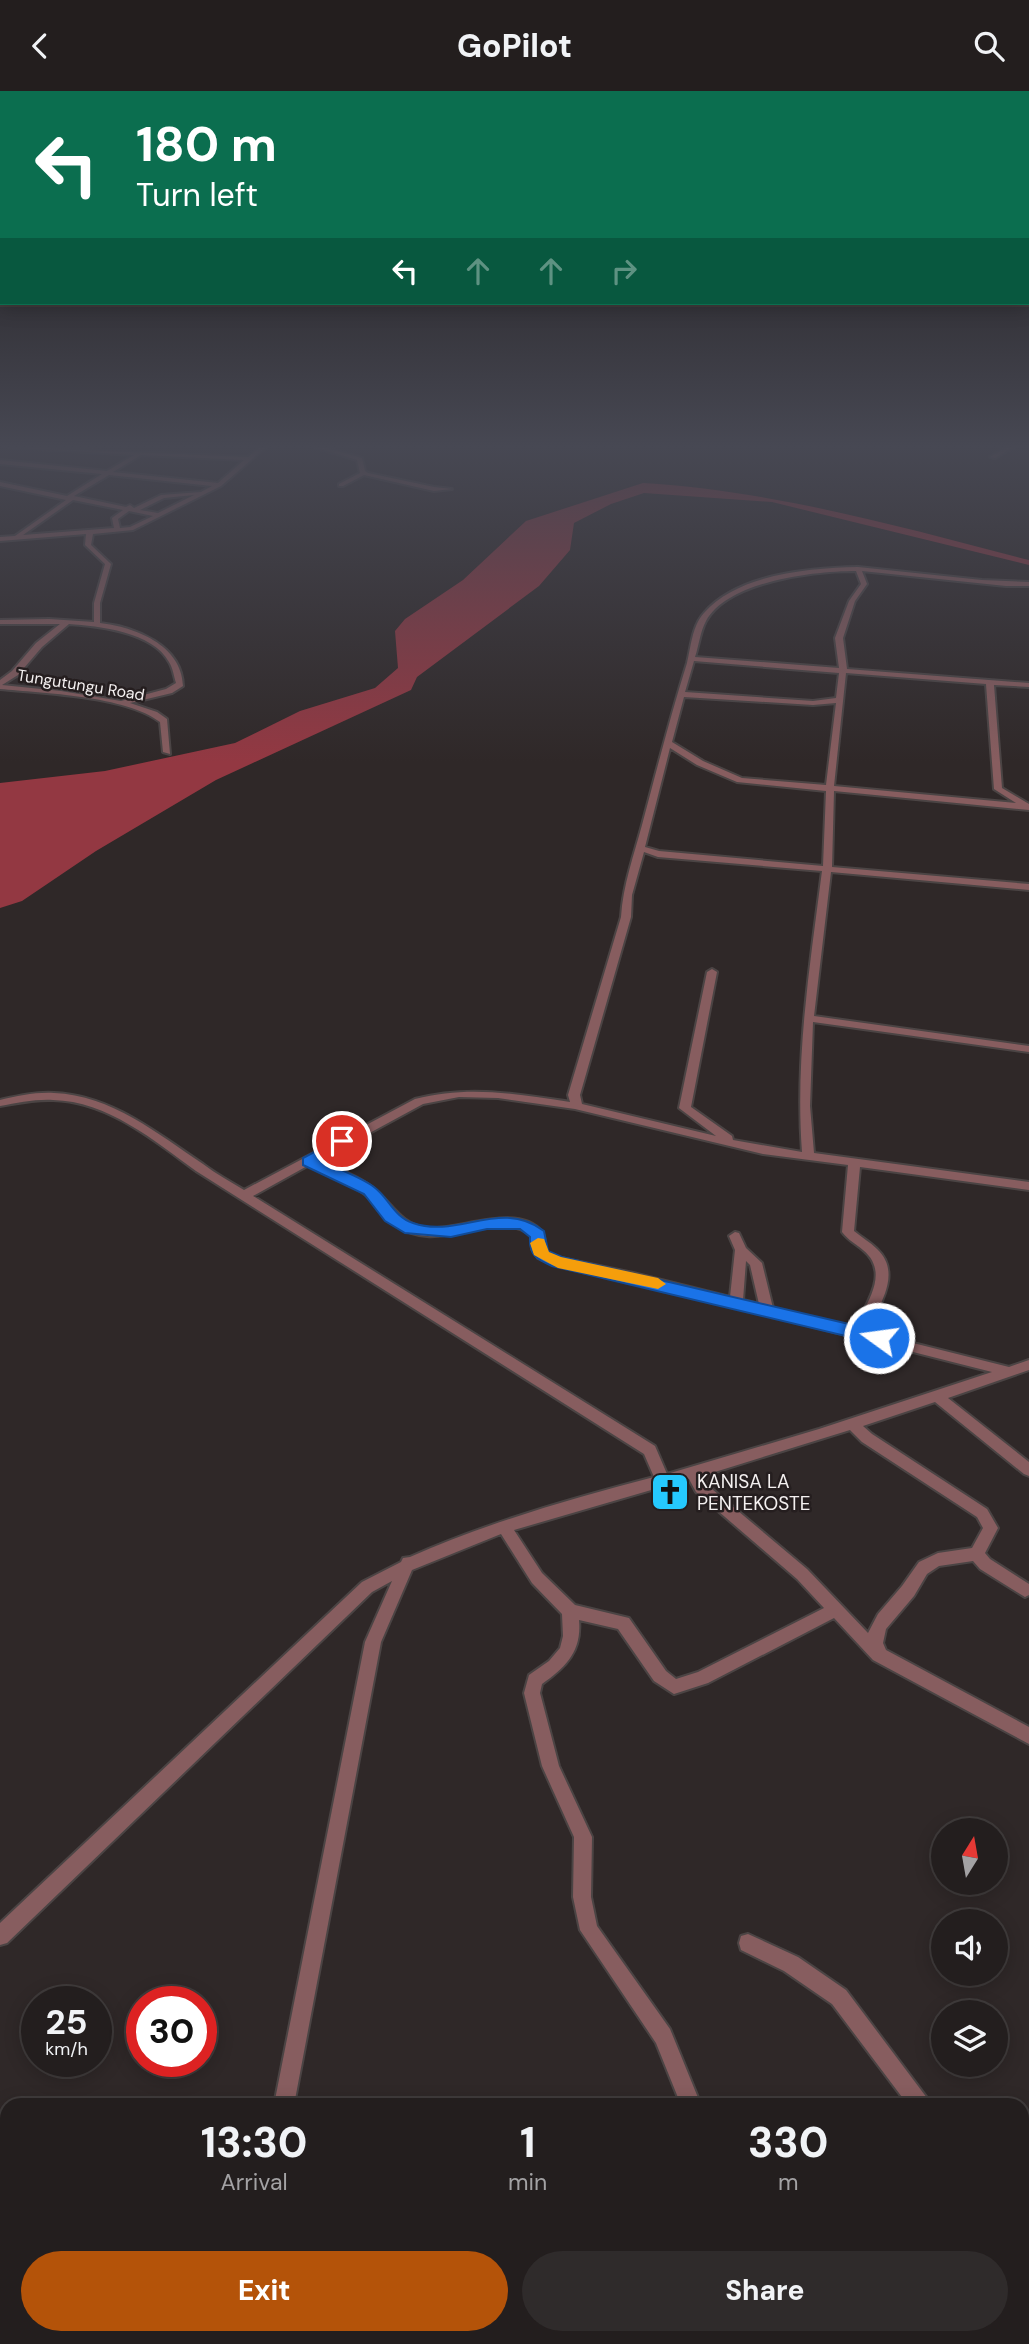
<!DOCTYPE html>
<html lang="en">
<head>
<meta charset="utf-8">
<style>
  :root { --surface:#231e1e; --page:#2f2b2b; --text:#f1f3f6; --muted:#a3a2a4; --line:#403c3c; --accent:#b45309 }
  body { margin:0; font-family:"DM Sans",sans-serif; background:var(--page); color:var(--text); height:100vh; display:flex; flex-direction:column; font-size:26px; white-space:nowrap }
  * { box-sizing:border-box; margin:0 }
  p { font-size:23px; color:var(--muted) }
  .icon { flex:none; width:38px; height:38px; fill:none; stroke:currentColor; stroke-width:2; stroke-linecap:round; stroke-linejoin:round }
  .map { position:relative; flex:1; overflow:hidden }
  .details { position:absolute; left:0px; top:2007px; width:1029px; height:247px; display:flex; flex-direction:column; background:var(--surface); border-radius:21px 21px 0 0; box-shadow:0 4px 18px #0003,0 0 0 2px var(--line) }
  .details>* { flex:none }
  .hud { position:absolute; left:0px; top:0px; width:1029px; height:214px; box-shadow:0 4px 18px #0003,0 0 0 2px var(--line); background:#0b6e4f; color:#fff; overflow:hidden }
  .needle { width:46px; rotate:11deg }
  .fabs { position:absolute; left:931px; top:1727px; display:grid; gap:14px }
  .fabs a { display:grid; place-items:center; width:77px; height:77px; border-radius:50%; background:var(--surface); box-shadow:0 4px 18px #0003,0 0 0 2px var(--line); font-size:35px }
  .speed { position:absolute; left:21px; top:1895px; display:flex; gap:14px; font-size:35px; font-weight:700; text-align:center }
  .speed>* { display:grid; place-content:center; width:91px; height:91px; border-radius:50%; background:var(--surface); box-shadow:0 4px 18px #0003,0 0 0 2px var(--line); line-height:1 }
  .speed small { font-size:18px; font-weight:400 }
  .speed .limit { border:10px solid #d22; background:#fff; color:#111 }
  .pin { position:absolute; display:grid; place-items:center; width:60px; height:60px; color:#fff; margin:-30px; border:4px solid #fff; border-radius:50%; box-shadow:0 2px 7px #0007 }
  .me { position:absolute; width:77px; margin:-38px; rotate:284deg; stroke-linejoin:round; filter:drop-shadow(0 0 5px #0008) }
  .turn { display:flex; align-items:center; gap:24px; height:147px; padding:0 21px; font-size:32px }
  .turn .icon { width:91px; height:91px; stroke-width:2.5 }
  .turn b { display:block; font-size:49px; line-height:60px }
  .lanes { display:flex; align-items:center; height:66px; padding:0 21px; background:#0003; justify-content:center; gap:35px; direction:ltr }
  .lanes .off { opacity:.35 }
  .eta { display:flex; justify-content:space-evenly; align-items:center; height:119px; text-align:center }
  .eta b { font-size:42px; font-weight:800; line-height:49px }
  .button { display:flex; gap:14px; margin-top:auto; padding:14px 21px }
  .button a { flex:1; height:80px; border-radius:42px; background:var(--accent); color:#fff; font-size:28px; font-weight:800; line-height:80px; text-align:center }
  .button a+a { background:var(--page); color:var(--text) }
  header { display:flex; justify-content:space-between; align-items:center; height:91px; padding:0 21px; background:var(--surface); font-size:32px; font-weight:800 }
  .map>svg:first-child { display:block }
  .water { fill:#933842 }
  .lines { fill:none; stroke-linecap:round; stroke-linejoin:round }
  .street-casing { stroke:#4b4444; stroke-width:4 }
  .street { fill:#875d5f; fill-rule:evenodd }
  .wall { fill:#474141 }
  .shaded-wall { fill:#3a3535 }
  .building { fill:#534c4c; stroke:#3a3535; stroke-width:2 }
  .route { fill:#1a73e8; stroke:#114b97; stroke-width:2 }
  .slow { fill:#f59e0b }
  .labels { text-anchor:middle; dominant-baseline:central; stroke-width:5; stroke-linejoin:round; paint-order:stroke }
  .far-street-label { font-size:16px; fill:#f4f0f0; stroke:#251e1f }
  .poi-label { font-size:19px; fill:#f4f0f0; stroke:#251e1f; text-anchor:start }
</style>
</head>
<body>
<header><svg class="icon" aria-label="back" viewBox="0 0 24 24"><path d="M15 5l-7 7 7 7"/></svg>GoPilot<svg class="icon" aria-label="search" viewBox="0 0 24 24"><circle cx="10" cy="10" r="6"/><path d="M15 15l6 6"/></svg></header>
<div class="map">
<svg width="1029" height="2253" viewBox="0 0 1029 2253">
  <rect width="100%" height="100%" fill="#2f2828"/>
  <!-- water -->
  <path class="water" d="M643,392C775,400 901,436 1029,469V474L772,411L644,402L611,413L574,432L570,459L539,495L417,586L411,599L216,689L96,760L22,810L0,817V692L105,680L235,652L300,620L375,597L398,577L395,540L405,528L463,489L526,430Z"/>
  <g class="lines">
    <defs>
      <g id="street">
        <path d="M9,356L248,366L260,356H266L221,395L133,439L93,443L91,454L111,473L100,512V532C135,536 182,554 183,595L172,602L130,612L157,621L167,628L170,663L163,661L160,631C127,605 42,602 0,598V589L12,580L36,552L60,533H0V529L49,528L94,531V512L105,473L85,454L86,443L0,450V446L15,445L66,409L0,395V391L67,405L102,383L0,373V369L107,380L134,364ZM141,364L244,369L218,392L113,381ZM109,384L212,395L201,401L161,404L134,417L130,414L126,416L74,405ZM194,404L158,422L140,419L164,407ZM73,409L123,419L112,427L114,437L23,444ZM129,420L153,425L130,436L120,437L118,428ZM69,533C99,535 153,541 169,571C173,577 174,586 176,592L166,598L121,610L61,600L2,594L18,584L42,556Z"/>
        <polygon points="314,356 323,356 362,367 365,380 368,382 434,396 452,398 434,400 364,384 343,395 339,395 339,393 360,382 357,369"/>
        <polygon points="1007,356 1014,356 995,367 990,366"/>
        <path d="M858,476L982,489L1029,491V495H1006L862,480L867,493L855,510L843,547L847,578L1029,592V596L994,594L1002,697L1029,713V719L834,700L832,776L1029,793V799L831,781L814,925L1029,955V961L813,931L810,1015L814,1062L1029,1091V1099L860,1076L854,1140C861,1146 870,1151 877,1158C897,1177 887,1200 877,1221L885,1245L1009,1276L1029,1269V1279L948,1307L1029,1371V1385L1024,1383L935,1311L863,1335L872,1343L987,1418L998,1437L985,1462L990,1468L1029,1493V1504L1025,1506L980,1478L973,1470L939,1475L927,1483L914,1505L886,1538L883,1552L886,1559L1029,1636V1653L873,1569L834,1527L708,1592L674,1603L654,1590L618,1538L579,1529C582,1560 566,1576 542,1593L540,1602L559,1675L592,1746L591,1806L597,1835L670,1938L701,2014H681L656,1952L580,1839L573,1806L574,1746L542,1675L524,1602L529,1584L549,1570L560,1557L563,1545L562,1523L532,1492L501,1443L412,1479L381,1551L294,2014H274L365,1551L392,1490L372,1501L7,1852L0,1854V1832L362,1491L401,1471L403,1467L410,1466C489,1431 571,1408 654,1386L644,1363L196,1080C155,1050 107,1010 53,1009C35,1008 18,1012 0,1015V1009C18,1005 35,1001 54,1002C111,1004 158,1043 203,1073C216,1083 231,1091 244,1099L415,1008C469,994 516,1003 570,1011L568,1004L621,826C623,794 634,764 642,734C657,678 670,626 687,572C691,556 692,535 704,522C738,483 809,477 858,476ZM856,480L861,493L849,510L835,547L839,577L695,566C699,554 700,541 706,530C728,490 814,480 856,480ZM694,570L839,582L836,607L813,610L685,601ZM846,582L986,593L994,698L1016,712L834,695ZM684,606L813,614L836,612L826,694L742,687L703,670L672,651ZM670,657L697,674L737,691L826,700L823,775L659,760L645,756ZM644,761L658,766L822,780C810,874 795,966 802,1061L733,1049L732,1045L691,1016L717,881L712,878L707,881L679,1017L716,1045L582,1013L580,1004L631,826L632,804ZM459,1006L498,1007L575,1018L763,1063L848,1074L842,1141C848,1149 856,1153 863,1159C885,1177 874,1200 863,1221L870,1241L773,1217L762,1172L746,1157L739,1142L735,1141L729,1145L735,1159L730,1206L633,1182L561,1167L546,1161C544,1155 546,1146 542,1141C518,1111 458,1140 427,1137C400,1134 391,1110 372,1096C356,1084 336,1077 318,1070L423,1013ZM309,1074C327,1083 346,1089 362,1101C388,1119 390,1142 427,1145C461,1148 503,1121 532,1145V1158L538,1167L554,1174L633,1190L992,1281L819,1338L667,1383L655,1355L253,1105ZM746,1170L750,1174L759,1213L743,1209ZM850,1339L862,1351L977,1426L983,1437L972,1457L938,1462L919,1471L902,1495L878,1523L868,1542L807,1478L706,1393L702,1385ZM689,1388L696,1401L797,1488L824,1517L698,1581L676,1588L666,1580L629,1527L575,1514L542,1482L514,1439Z"/>
        <polygon points="748,1843 798,1866 846,1899 927,2007 930,2014 908,2014 832,1913 784,1880 741,1859 739,1852 741,1845"/>
        <polygon points="1022,2138 1029,2141 1029,2168 1022,2165"/>
        <polygon points="7,2243 7,2247 31,2247 29,2253 0,2253 3,2245"/>
        <polygon points="347,2247 370,2247 372,2253 349,2253"/>
        <polygon points="825,2247 850,2247 852,2253 827,2253"/>
      </g>
    </defs>
    <!-- street casing -->
    <use href="#street" class="street-casing"/>
    <!-- street -->
    <use href="#street" class="street"/>
  </g>
  <!-- wall -->
  <polygon class="wall" points="486,2247 523,2247 516,2253 490,2253"/>
  <!-- shaded-wall -->
  <polygon class="shaded-wall" points="514,2247 523,2247 516,2253 507,2253"/>
  <!-- building -->
  <polygon class="building" points="490,2247 514,2247 507,2253 494,2253"/>
  <!-- sky -->
  <linearGradient id="sky" x2="0" y2="1"><stop stop-color="#1a1616"/><stop offset="0.53" stop-color="#474853"/><stop offset="1" stop-color="#474853" stop-opacity="0"/></linearGradient>
  <rect width="1029" height="671" fill="url(#sky)"/>
  <!-- route -->
  <path class="route" d="M342,1046L347,1047V1054L321,1070C337,1078 359,1085 374,1096C389,1107 394,1126 413,1132C459,1148 500,1107 544,1140L548,1160L562,1166L879,1240L888,1247L879,1253L552,1175C536,1168 529,1164 530,1146L520,1138H487L451,1146L405,1142L385,1130L364,1103L303,1074V1067Z"/>
  <!-- slow -->
  <polygon class="slow" points="538,1147 544,1148 549,1161 561,1166 658,1187 666,1193 658,1198 558,1177 534,1164 530,1152"/>
  <!-- icons -->
  <defs>
    <symbol id="church-square" viewBox="-11 -11 22 22"><rect x="-9" y="-9" width="18" height="18" rx="4" fill="#25c9fe" stroke="#251e1f"/><path d="M-1.2-6h2.4v3.5h3.3v2.4h-3.3V6h-2.4V-.1h-3.3v-2.4h3.3Z" fill="#111"/></symbol>
  </defs>
  <g fill-rule="evenodd">
    <use href="#church-square" x="648" y="1379" width="44" height="44"/>
  </g>
  <g class="labels">
    <!-- far-street labels -->
    <g class="far-street-label">
      <text transform="translate(81 594) rotate(9)">Tungutungu Road</text>
    </g>
    <!-- poi labels -->
    <g class="poi-label">
      <text x="697" y="1390">KANISA LA<tspan x="697" dy="22">PENTEKOSTE</tspan></text>
    </g>
  </g>
</svg>
<div class="fabs">
<a><svg class="needle" viewBox="-14 -14 28 28"><path d="M0-13l5 13h-10z" fill="#e53935"/><path d="M0 13l5-13h-10z" fill="#a3a2a4"/></svg></a>
<a><svg class="icon" aria-label="sound" viewBox="0 0 24 24"><path d="M4 9h4l5-4v14l-5-4H4zM17 9q2 3 0 6"/></svg></a>
<a><svg class="icon" aria-label="layers" viewBox="0 0 24 24"><path d="M12 4l9 5-9 5-9-5zM3 14l9 5 9-5"/></svg></a>
</div>
<div class="speed"><div>25<small>km/h</small></div><div class="limit">30</div></div>
<div class="pin" style="left:342px;top:1050px;background:#d93025"><svg class="icon" aria-label="arrive" viewBox="0 0 24 24"><path d="M6 21V4h12l-3 4 3 4H6"/></svg></div>
<svg class="me" style="left:879px;top:1247px" viewBox="-20 -20 40 40"><circle r="17" fill="#1a73e8" stroke="#fff" stroke-width="3"/><path d="M0-11L8 9 0 5-8 9z" fill="#fff"/></svg>
<div class="hud">
<div class="turn"><svg class="icon" aria-label="left" viewBox="0 0 24 24"><path d="M17 20v-9H6M10 6l-5 5 5 5"/></svg><div><b>180 m</b>Turn left</div></div>
<div class="lanes"><svg class="icon" aria-label="left" viewBox="0 0 24 24"><path d="M17 20v-9H6M10 6l-5 5 5 5"/></svg><svg class="icon off" aria-label="ahead" viewBox="0 0 24 24"><path d="M12 20V5M6 11l6-6 6 6"/></svg><svg class="icon off" aria-label="ahead" viewBox="0 0 24 24"><path d="M12 20V5M6 11l6-6 6 6"/></svg><svg class="icon off" aria-label="right" viewBox="0 0 24 24"><path d="M7 20v-9h11M14 6l5 5-5 5"/></svg></div>
</div>
<section class="details">
<div class="eta">
<div><b>13:30</b><p>Arrival</p></div>
<div><b>1</b><p>min</p></div>
<div><b>330</b><p>m</p></div>
</div>
<div class="button"><a>Exit</a><a>Share</a></div>
</section>
</div>
</body>
</html>
